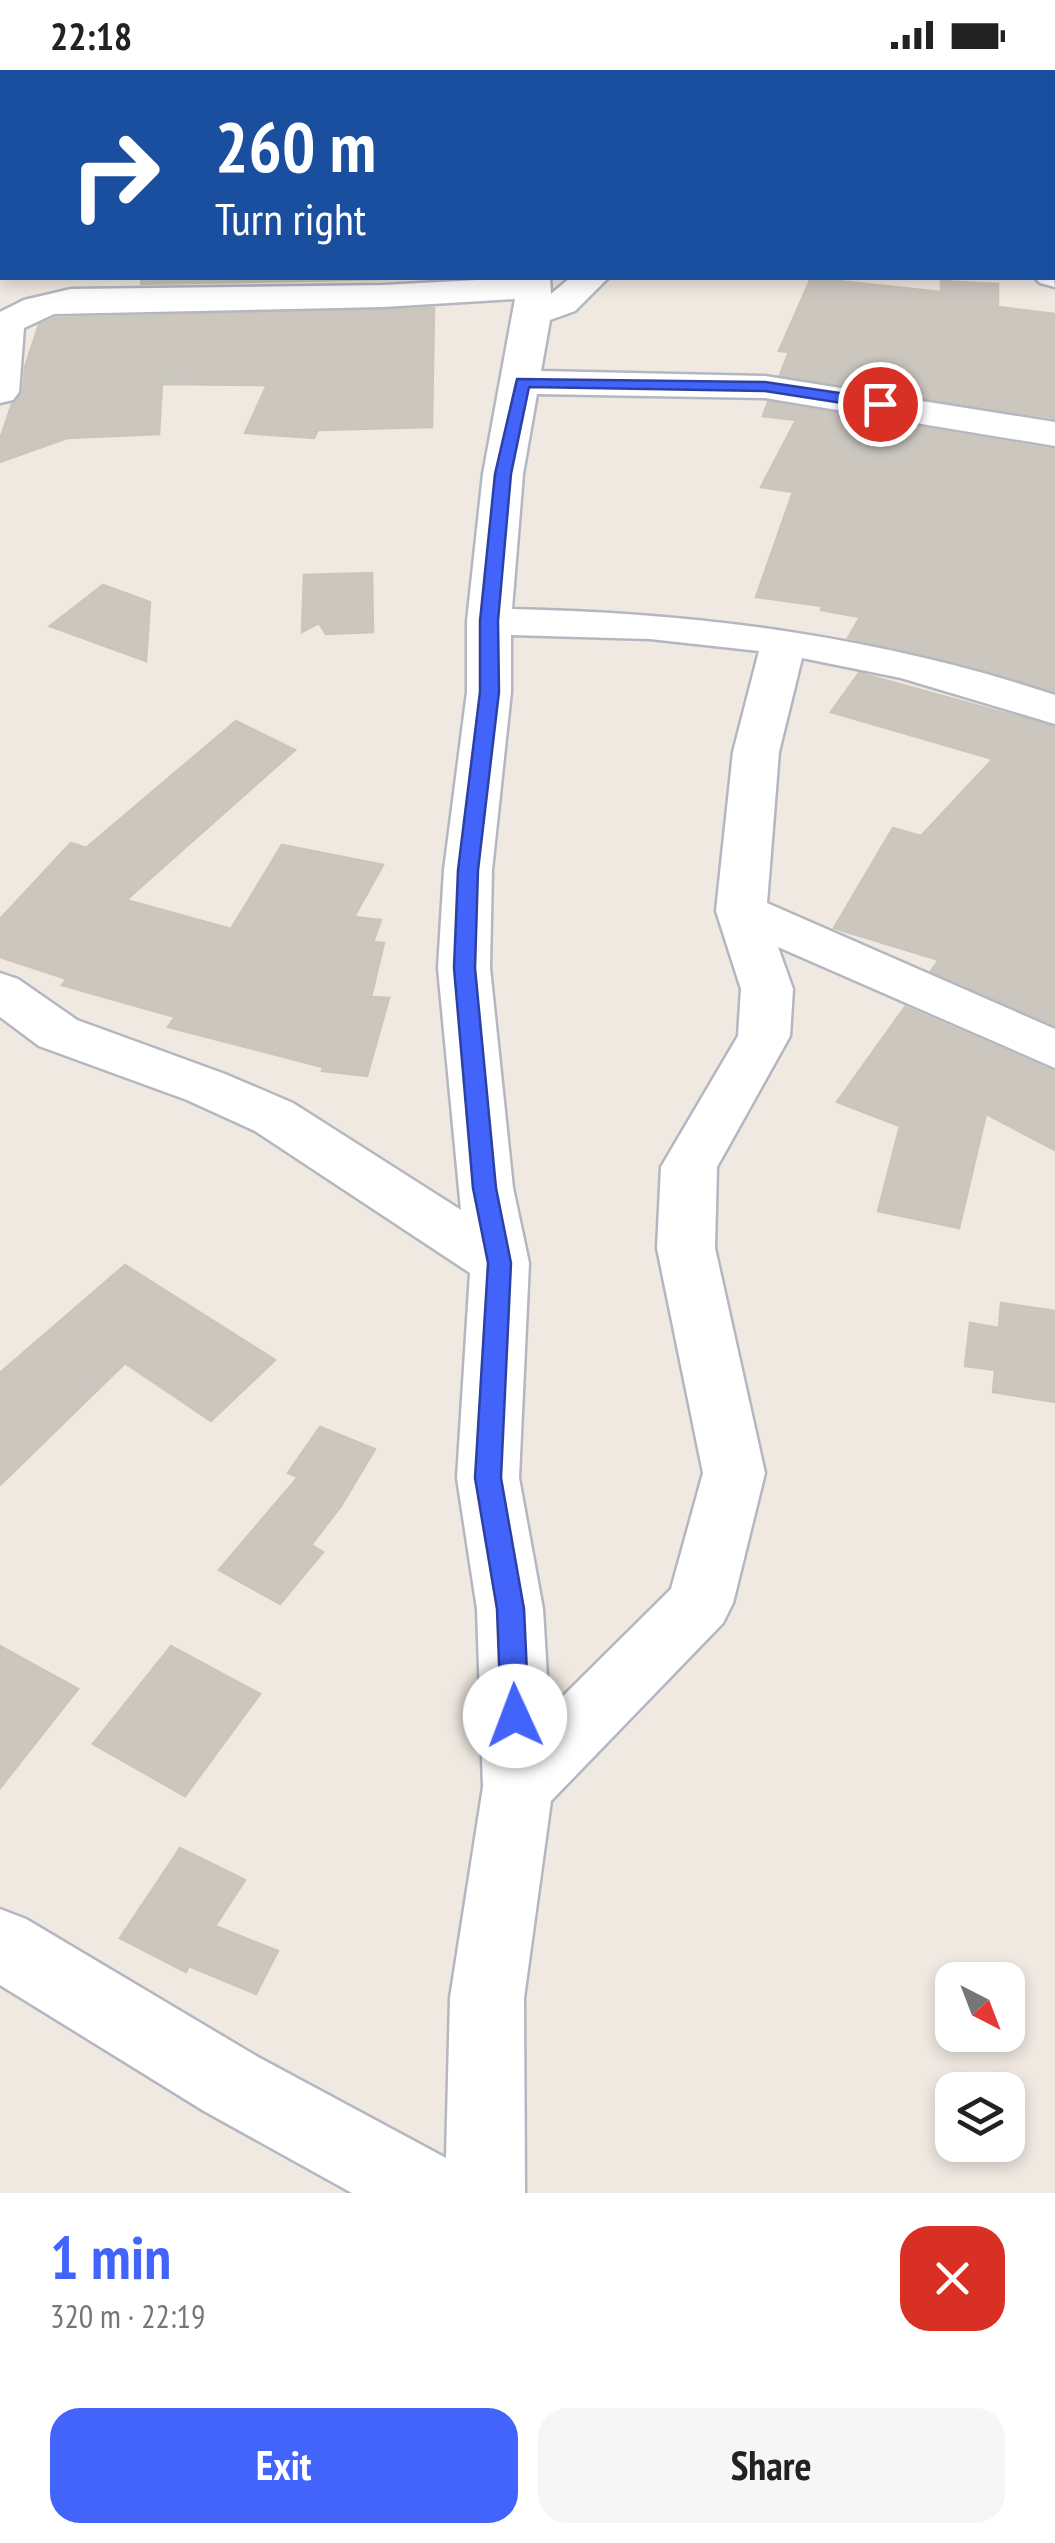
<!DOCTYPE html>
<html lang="en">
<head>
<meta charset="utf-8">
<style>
  :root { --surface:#fff; --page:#f6f6f6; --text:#222; --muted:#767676; --accent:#4264fb }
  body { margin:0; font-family:"PT Sans Narrow",sans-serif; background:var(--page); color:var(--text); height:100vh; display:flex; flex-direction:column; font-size:38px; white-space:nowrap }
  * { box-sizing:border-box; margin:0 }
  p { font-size:32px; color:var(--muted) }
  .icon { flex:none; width:55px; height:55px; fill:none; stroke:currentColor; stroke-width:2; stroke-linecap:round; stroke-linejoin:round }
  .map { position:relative; height:2123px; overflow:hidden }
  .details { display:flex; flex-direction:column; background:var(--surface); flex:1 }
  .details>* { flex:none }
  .top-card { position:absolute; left:0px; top:0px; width:1055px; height:210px; box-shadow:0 5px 15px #0003; background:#1a4fa0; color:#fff; overflow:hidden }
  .needle { width:65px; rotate:138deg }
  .controls { position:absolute; left:935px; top:1892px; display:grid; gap:20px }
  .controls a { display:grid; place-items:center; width:90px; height:90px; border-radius:20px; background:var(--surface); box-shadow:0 5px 15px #0003; font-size:50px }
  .pin { position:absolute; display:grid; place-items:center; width:85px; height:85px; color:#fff; margin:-42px; border:5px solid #fff; border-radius:50%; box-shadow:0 2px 10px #0007 }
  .me { position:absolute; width:110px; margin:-55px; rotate:358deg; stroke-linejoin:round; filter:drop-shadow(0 0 8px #0008) }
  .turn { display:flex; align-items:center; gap:35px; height:210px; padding:0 50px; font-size:45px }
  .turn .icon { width:130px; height:130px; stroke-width:2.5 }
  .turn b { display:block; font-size:70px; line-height:85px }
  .round { display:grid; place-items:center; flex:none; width:105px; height:105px; border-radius:30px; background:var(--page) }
  .overview { display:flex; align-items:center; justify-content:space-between; height:170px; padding:0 50px }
  h1 { font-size:60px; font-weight:700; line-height:75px; color:var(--accent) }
  .action { display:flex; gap:20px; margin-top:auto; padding:20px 50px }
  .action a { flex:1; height:115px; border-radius:30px; background:var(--accent); color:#fff; font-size:40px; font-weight:700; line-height:115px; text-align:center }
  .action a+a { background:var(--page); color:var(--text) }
  .status { display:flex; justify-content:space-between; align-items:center; height:70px; padding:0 50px; background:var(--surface); direction:ltr }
  .status svg { height:28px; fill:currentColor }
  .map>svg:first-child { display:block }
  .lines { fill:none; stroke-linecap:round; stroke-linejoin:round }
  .river { fill:#75cff0; fill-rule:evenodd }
  .building { fill:#cbc7bf; stroke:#cbc5ba; stroke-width:2.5 }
  .street-casing { stroke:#b4b7c1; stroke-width:5 }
  .street { fill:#fff; fill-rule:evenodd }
  .route { fill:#4264fb; stroke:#2b41a3; stroke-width:2.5 }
</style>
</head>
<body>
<div class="status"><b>22:18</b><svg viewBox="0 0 49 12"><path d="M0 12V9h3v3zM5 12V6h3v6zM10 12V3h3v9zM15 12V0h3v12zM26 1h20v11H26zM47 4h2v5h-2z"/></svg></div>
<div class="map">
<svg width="1055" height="2123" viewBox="0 0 1055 2123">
  <rect width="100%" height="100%" fill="#efe9e1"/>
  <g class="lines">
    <!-- river -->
    <g class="river">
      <polygon points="0,81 2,82 2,118 0,117"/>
      <rect x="1052" y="135" width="3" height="38"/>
    </g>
  </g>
  <!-- building -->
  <g class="building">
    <polygon points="142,208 435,208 141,214"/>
    <polygon points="811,208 941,222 941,211 998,214 998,237 1055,244 1055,348 780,305 789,282 779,281"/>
    <polygon points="434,238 432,357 318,360 314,368 245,363 267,315 162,314 159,364 67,368 0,392 0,370 12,334 23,322 25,297 39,255 55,248"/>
    <polygon points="768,332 1055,380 1055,621 922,584 848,568 860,547 821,540 822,536 756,527 793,422 761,417 796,350 763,346"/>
    <polygon points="372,503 373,562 326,564 319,553 302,562 304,505"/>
    <polygon points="103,515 150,532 146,591 50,556"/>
    <polygon points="859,603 1055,657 1055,955 931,901 939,890 834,858 893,758 921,766 993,689 831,642"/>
    <polygon points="236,651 295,680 126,830 231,859 282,775 383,795 354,847 381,850 373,872 384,873 371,927 389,928 367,1006 322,1001 323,997 168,957 175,947 62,915 67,909 0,887 0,849 71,773 86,778"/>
    <polygon points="905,937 1055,1002 1055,1080 986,1044 959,1158 878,1141 900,1056 837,1032"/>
    <polygon points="125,1195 275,1290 211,1351 125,1293 0,1415 0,1303"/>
    <polygon points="1001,1233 1055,1241 1055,1332 993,1322 995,1300 965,1296 970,1253 999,1258"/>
    <polygon points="320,1357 375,1379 341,1436 311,1475 323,1482 280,1534 219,1500 298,1407 288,1403"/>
    <polygon points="0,1576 78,1619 0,1718"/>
    <polygon points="171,1576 260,1624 185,1726 93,1674"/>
    <polygon points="180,1778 245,1810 215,1856 278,1881 256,1924 189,1896 186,1902 120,1868"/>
  </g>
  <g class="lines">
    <defs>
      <g id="street">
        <rect x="526" y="0" width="30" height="2"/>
        <polygon points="846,0 876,0 877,2 847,2"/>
        <polygon points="1052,195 1055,217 1040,213 1035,208 1052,208"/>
        <path d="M513,208H550L551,224L570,208H608L575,241L550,250L541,301L765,306L1055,352V376L765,328L537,324L523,404L512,539C698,543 877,566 1055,625V654L901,608L802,588L779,682L767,833L1055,959V998L778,877L793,919L790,966L717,1097L715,1178L765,1403L733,1533L723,1553L551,1731L524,1928L525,2123H352L204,2041L0,1915V1839L26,1849L258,1987L446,2088L450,1928L483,1717L477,1539L457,1408L470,1203L255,1061L187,1030L39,976L0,947V903L18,909L77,950L225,1004L293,1033L461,1140L438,898L444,800L467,622V551L483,404L515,229L383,237L54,244L24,258L19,322L13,330L0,333V242L24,230L71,219L383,215ZM511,565L650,569L759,581L733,682L716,841L741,919L738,966L661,1097L657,1178L703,1403L671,1519L549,1640L543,1539L519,1408L529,1193L513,1118L490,898L492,800L511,622Z"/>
      </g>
    </defs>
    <!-- street casing -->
    <use href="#street" class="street-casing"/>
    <!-- street -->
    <use href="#street" class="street"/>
  </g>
  <!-- route -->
  <polygon class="route" points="517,309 765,312 880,329 888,334 880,339 765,321 529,317 511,404 498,551 499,622 478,800 475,898 496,1118 511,1193 501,1408 524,1539 529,1646 525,1655 515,1658 505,1655 501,1646 497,1539 475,1408 488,1193 473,1118 454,898 458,800 480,622 480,551 495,404"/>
</svg>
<div class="controls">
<a><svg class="needle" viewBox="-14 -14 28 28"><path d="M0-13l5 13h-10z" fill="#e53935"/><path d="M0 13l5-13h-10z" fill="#767676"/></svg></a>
<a><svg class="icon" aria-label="layers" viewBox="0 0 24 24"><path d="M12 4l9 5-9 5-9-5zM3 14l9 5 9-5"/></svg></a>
</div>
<div class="pin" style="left:880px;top:334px;background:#d93025"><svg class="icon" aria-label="arrive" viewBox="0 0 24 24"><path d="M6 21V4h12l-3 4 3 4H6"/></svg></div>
<svg class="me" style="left:515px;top:1646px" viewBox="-20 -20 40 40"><circle r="19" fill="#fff"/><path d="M0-13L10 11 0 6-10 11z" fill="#4264fb"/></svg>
<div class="top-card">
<div class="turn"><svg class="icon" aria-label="right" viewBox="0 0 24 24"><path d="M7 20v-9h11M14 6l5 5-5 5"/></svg><div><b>260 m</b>Turn right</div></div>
</div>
</div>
<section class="details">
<div class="overview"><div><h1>1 min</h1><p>320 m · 22:19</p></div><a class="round" style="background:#d93025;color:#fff"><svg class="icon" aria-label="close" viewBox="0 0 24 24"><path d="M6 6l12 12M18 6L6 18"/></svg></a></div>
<div class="action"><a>Exit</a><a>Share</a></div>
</section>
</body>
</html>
